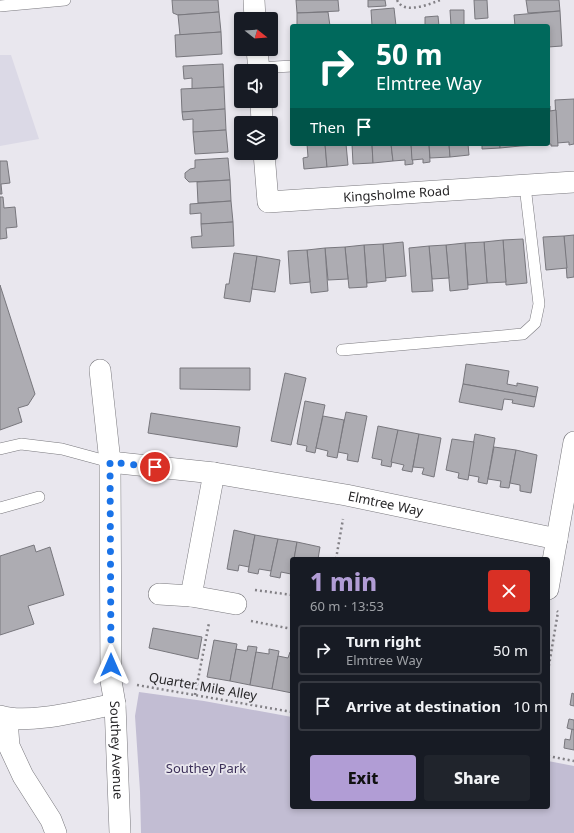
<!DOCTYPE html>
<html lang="en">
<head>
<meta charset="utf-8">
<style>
  :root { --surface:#171b24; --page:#20242c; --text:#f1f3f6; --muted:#9ea1a6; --line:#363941; --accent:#b19dd5 }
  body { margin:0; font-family:"Noto Sans",sans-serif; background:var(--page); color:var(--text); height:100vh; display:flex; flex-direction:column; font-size:15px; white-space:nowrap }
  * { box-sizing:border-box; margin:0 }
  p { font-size:13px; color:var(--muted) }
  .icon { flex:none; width:22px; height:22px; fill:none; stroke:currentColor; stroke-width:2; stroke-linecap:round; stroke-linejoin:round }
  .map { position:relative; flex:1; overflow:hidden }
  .panel { position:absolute; left:290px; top:557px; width:260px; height:252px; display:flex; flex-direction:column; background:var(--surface); border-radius:4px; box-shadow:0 2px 6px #0003 }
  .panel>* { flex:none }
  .guide { position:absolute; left:290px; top:24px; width:260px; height:122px; border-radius:4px; box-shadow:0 2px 6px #0003; background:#00695c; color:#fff; overflow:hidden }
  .needle { width:26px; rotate:107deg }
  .tools { position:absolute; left:234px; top:12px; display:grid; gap:8px }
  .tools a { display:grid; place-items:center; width:44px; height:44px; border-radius:4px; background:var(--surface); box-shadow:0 2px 6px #0003; font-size:20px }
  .pin { position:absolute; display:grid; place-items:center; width:34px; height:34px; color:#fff; margin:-17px; border:2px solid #fff; border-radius:50%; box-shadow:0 1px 4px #0007 }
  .me { position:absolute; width:44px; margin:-22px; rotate:0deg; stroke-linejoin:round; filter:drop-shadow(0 0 3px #0008) }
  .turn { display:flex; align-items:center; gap:14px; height:84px; padding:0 20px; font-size:18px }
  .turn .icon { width:52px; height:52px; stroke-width:2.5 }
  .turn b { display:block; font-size:28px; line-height:34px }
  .then { display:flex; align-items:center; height:38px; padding:0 20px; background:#0003; gap:8px; font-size:15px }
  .round { display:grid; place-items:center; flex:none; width:42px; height:42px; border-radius:4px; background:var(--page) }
  .head { display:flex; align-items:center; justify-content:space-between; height:68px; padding:0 20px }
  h1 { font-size:24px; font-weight:800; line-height:30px; color:var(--accent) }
  .primary-button { display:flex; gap:8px; margin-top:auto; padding:8px 20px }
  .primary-button a { flex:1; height:46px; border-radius:4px; background:var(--accent); color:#111; font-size:16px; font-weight:800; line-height:46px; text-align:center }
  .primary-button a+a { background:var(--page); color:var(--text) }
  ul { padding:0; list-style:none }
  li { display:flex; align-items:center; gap:12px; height:50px; margin:0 8px 6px; padding:0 12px; border:2px solid var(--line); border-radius:4px }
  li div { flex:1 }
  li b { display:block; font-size:15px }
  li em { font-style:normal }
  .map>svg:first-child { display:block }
  .built { fill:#dbd9e6 }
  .green { fill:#c2bdd3 }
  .building { fill:#adacb2; stroke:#78777d }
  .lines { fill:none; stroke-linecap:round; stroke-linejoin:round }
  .service-casing { stroke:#7a797e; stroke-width:12 }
  .minor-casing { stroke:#7a797e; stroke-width:22 }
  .path { stroke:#838186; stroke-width:2.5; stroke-dasharray:2 3; stroke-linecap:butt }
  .service { stroke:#fff; stroke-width:11 }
  .minor { stroke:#fff; stroke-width:21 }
  .route { stroke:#1a73e8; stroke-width:7; stroke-dasharray:0 12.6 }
  .labels { text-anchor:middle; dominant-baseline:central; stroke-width:3.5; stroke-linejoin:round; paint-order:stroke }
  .street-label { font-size:13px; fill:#272628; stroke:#e9e7ee }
  .park-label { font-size:13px; fill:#3b2f58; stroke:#e9e7ee }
</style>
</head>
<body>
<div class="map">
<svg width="574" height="833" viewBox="0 0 574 833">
  <rect width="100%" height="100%" fill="#e9e7ee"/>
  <!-- built -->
  <polygon class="built" points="0,55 11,55 39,139 0,146"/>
  <!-- green -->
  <polygon class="green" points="139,692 204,701 292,717 292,807 548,807 548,761 574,766 574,833 141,833 140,791 135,716"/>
  <!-- building -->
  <g class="building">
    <polygon points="172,0 218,0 219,12 178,15 173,13"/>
    <polygon points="296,0 338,0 339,11 297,13"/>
    <polygon points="368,0 385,0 386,6 368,7"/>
    <polygon points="474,0 487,0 488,18 475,19"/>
    <polygon points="526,0 559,0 560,11 528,13"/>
    <polygon points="394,8 396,26 372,26 371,10"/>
    <polygon points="450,10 464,10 464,26 451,26"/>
    <polygon points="560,11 562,46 548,47 548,26 515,26 514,15"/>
    <polygon points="219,12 221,32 180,35 178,15"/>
    <polygon points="328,12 330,26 297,26 297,13"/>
    <polygon points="438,16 439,26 425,26 425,17"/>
    <polygon points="221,32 222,54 176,57 175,35"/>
    <polygon points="223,64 224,87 192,89 192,78 184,79 183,66"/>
    <polygon points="224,87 225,109 182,112 181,89"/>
    <polygon points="574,99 574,144 569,145 569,142 557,143 555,100"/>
    <polygon points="548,106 550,106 550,111 556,110 558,146 551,146 551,144 539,145 548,144"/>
    <polygon points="225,109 226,130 193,132 193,119 183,120 182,112"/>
    <polygon points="226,130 228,152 195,154 193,132"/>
    <polygon points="307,144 325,144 327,167 304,169 303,158 308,157"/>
    <polygon points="325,144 346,144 348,165 327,167"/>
    <polygon points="352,144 372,144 373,163 353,164"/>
    <polygon points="372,144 391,144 393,161 373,163"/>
    <polygon points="391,144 411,144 413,164 405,165 405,160 393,161"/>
    <polygon points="411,144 429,144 430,162 423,163 423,159 412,160"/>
    <polygon points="429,144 449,144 450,157 430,158"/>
    <polygon points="449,144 468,144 469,155 450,157"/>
    <polygon points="482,144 500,144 500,148 482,149"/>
    <polygon points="500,144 520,144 520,146 500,148"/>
    <polygon points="520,144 539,144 539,145 520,146"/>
    <polygon points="228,158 230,180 189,182 185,178 185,173 190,169 195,168 195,160"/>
    <polygon points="0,161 7,161 10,183 1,184 2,194 0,194"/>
    <polygon points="230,180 231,201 198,203 197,182"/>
    <polygon points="0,197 3,197 4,208 15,207 17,227 6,228 7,238 0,239"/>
    <polygon points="231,201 233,222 201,224 201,213 190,214 190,204"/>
    <polygon points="233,222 234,246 192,248 191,237 202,236 201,224"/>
    <polygon points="574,235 574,277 567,278 564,236"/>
    <polygon points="564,236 567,268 546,270 543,237"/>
    <polygon points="523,239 527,283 506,285 503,240"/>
    <polygon points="503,240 506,282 487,283 484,242"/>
    <polygon points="403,242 406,276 385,278 383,244"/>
    <polygon points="484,242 487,283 468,285 465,243"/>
    <polygon points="465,243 468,289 450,291 446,245"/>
    <polygon points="383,244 386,281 367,283 364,245"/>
    <polygon points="364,245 367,287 349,288 345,247"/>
    <polygon points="446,245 449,278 432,279 429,246"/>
    <polygon points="429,246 433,291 412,292 409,248"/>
    <polygon points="345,247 348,279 328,280 325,248"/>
    <polygon points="325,248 328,291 311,293 307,250"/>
    <polygon points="307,250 310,282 290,284 288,251"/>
    <polygon points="234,253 257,256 250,302 224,298 226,284 229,284"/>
    <polygon points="257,256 280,260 275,292 252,289"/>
    <polygon points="0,285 35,394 28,405 18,408 22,422 0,430"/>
    <polygon points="466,364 509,371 507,384 517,386 517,383 538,387 536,397 463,384"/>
    <polygon points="180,368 250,368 250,390 180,389"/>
    <polygon points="285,373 306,378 291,445 271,441"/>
    <polygon points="463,384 536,397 534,407 512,403 513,400 504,399 502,410 459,402"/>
    <polygon points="305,401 325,405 315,453 306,451 307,446 297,444"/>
    <polygon points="346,412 367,416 358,462 347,460 348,454 338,452"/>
    <polygon points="151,413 240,427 237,447 148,433"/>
    <polygon points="323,416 344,420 337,458 327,456 328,451 316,448"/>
    <polygon points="378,426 398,430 391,467 381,465 382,460 372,458"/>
    <polygon points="398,430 419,434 412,472 402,470 404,465 391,462"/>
    <polygon points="419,434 441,438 434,477 422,474 424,468 413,467"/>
    <polygon points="475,434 495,438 487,484 478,482 479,477 468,475"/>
    <polygon points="452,439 474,442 468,480 458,478 459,473 446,470"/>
    <polygon points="494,447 516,450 509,488 500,487 501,481 488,479"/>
    <polygon points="516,450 537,455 531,493 520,491 520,485 510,483"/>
    <polygon points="234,530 255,535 249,567 239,565 238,571 227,569"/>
    <polygon points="255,535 278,539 271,571 259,569 258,574 248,572"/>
    <polygon points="278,539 297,542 294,559 292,559 291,574 281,572 280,578 270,576"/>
    <polygon points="297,542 320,547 318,559 294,559"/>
    <polygon points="34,545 36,552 50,547 64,595 28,606 34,624 0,635 0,556"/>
    <polygon points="153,628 202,637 198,659 149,648"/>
    <polygon points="214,640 237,644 230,681 207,677"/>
    <polygon points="248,646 257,647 250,685 230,681 236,649 247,651"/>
    <polygon points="269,649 279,651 272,689 250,685 256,652 269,654"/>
    <polygon points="290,652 292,653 292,693 272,689 278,656 288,658"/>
    <polygon points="572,693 574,694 574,706 570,705"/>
    <polygon points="569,719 574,720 574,730 567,728"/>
    <polygon points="572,729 574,730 574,750 564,748 565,739 570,740"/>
  </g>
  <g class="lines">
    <defs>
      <g id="service">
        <polyline points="0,6 65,0"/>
        <polyline points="258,68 292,66"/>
        <polyline points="342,350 523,334 535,323 539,304 525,186"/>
        <polyline points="0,449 21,444 62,449 110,462"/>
        <polyline points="0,508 39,497"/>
      </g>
      <g id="minor">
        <polyline points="254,0 255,19"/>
        <polyline points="257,49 259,71"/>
        <polyline points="261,101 262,123"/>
        <path id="s1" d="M264,153L268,202L574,182"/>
        <path id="s2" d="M100,370L110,462L111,681L115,704L120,833"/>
        <path id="s3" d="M110,462L214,473L346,495L557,539"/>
        <polyline points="548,589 574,442"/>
        <polyline points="159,594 191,596 236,604"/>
        <polyline points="191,596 214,473"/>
        <path d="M0,716C29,725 84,710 115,704"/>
        <polyline points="7,719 9,746 23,776 51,820 56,833"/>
      </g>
    </defs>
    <!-- service casing -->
    <use href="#service" class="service-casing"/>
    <!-- minor casing -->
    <use href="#minor" class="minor-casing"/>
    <!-- path -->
    <g class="path">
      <path d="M397,0C398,2 399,4 401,5C409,12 431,4 440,0"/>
      <polyline points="336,559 343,519"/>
      <polyline points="255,590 292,595"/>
      <polyline points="251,621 292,629"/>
      <polyline points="548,671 558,612 557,611"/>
      <polyline points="137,685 292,712"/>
      <polyline points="195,695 209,623"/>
      <polyline points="548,756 574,761"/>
    </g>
    <!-- service -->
    <use href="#service" class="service"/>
    <!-- minor -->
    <use href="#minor" class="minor"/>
  </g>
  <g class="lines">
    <!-- route -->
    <polyline class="route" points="111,665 110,462 155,467"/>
  </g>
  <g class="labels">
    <!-- street labels -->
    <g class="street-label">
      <text stroke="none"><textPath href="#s1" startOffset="178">Kingsholme Road</textPath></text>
      <text stroke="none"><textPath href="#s3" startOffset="279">Elmtree Way</textPath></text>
      <text transform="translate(203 686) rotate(10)">Quarter Mile Alley</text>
      <text stroke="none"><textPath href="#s2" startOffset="381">Southey Avenue</textPath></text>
    </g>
    <!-- park labels -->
    <g class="park-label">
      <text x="206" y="768">Southey Park</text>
    </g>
  </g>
</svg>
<div class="tools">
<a><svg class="needle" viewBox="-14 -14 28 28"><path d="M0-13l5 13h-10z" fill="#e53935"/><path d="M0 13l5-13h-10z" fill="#9ea1a6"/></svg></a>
<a><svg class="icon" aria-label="sound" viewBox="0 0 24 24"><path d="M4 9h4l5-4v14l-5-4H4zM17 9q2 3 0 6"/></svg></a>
<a><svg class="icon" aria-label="layers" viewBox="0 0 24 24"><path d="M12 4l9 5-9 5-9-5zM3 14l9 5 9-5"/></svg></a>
</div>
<div class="pin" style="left:155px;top:467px;background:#d93025"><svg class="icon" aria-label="arrive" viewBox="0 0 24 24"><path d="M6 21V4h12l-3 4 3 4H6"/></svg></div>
<svg class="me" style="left:111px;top:665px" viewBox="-20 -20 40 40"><path d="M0-17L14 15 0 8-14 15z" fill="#1a73e8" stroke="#fff" stroke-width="4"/></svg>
<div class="guide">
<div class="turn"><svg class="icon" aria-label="right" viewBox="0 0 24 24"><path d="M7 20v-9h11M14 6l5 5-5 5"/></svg><div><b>50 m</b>Elmtree Way</div></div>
<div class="then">Then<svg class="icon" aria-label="arrive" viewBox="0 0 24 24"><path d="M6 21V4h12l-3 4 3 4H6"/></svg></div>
</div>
<section class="panel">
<div class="head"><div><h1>1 min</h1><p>60 m · 13:53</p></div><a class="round" style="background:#d93025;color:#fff"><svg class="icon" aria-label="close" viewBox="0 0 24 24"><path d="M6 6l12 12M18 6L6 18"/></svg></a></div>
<ul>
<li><svg class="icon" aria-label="right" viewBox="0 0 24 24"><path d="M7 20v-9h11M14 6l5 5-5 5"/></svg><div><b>Turn right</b><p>Elmtree Way</p></div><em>50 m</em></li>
<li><svg class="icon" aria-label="arrive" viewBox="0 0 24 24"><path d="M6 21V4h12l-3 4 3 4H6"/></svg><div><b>Arrive at destination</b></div><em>10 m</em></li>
</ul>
<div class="primary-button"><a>Exit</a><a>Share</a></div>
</section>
</div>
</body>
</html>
